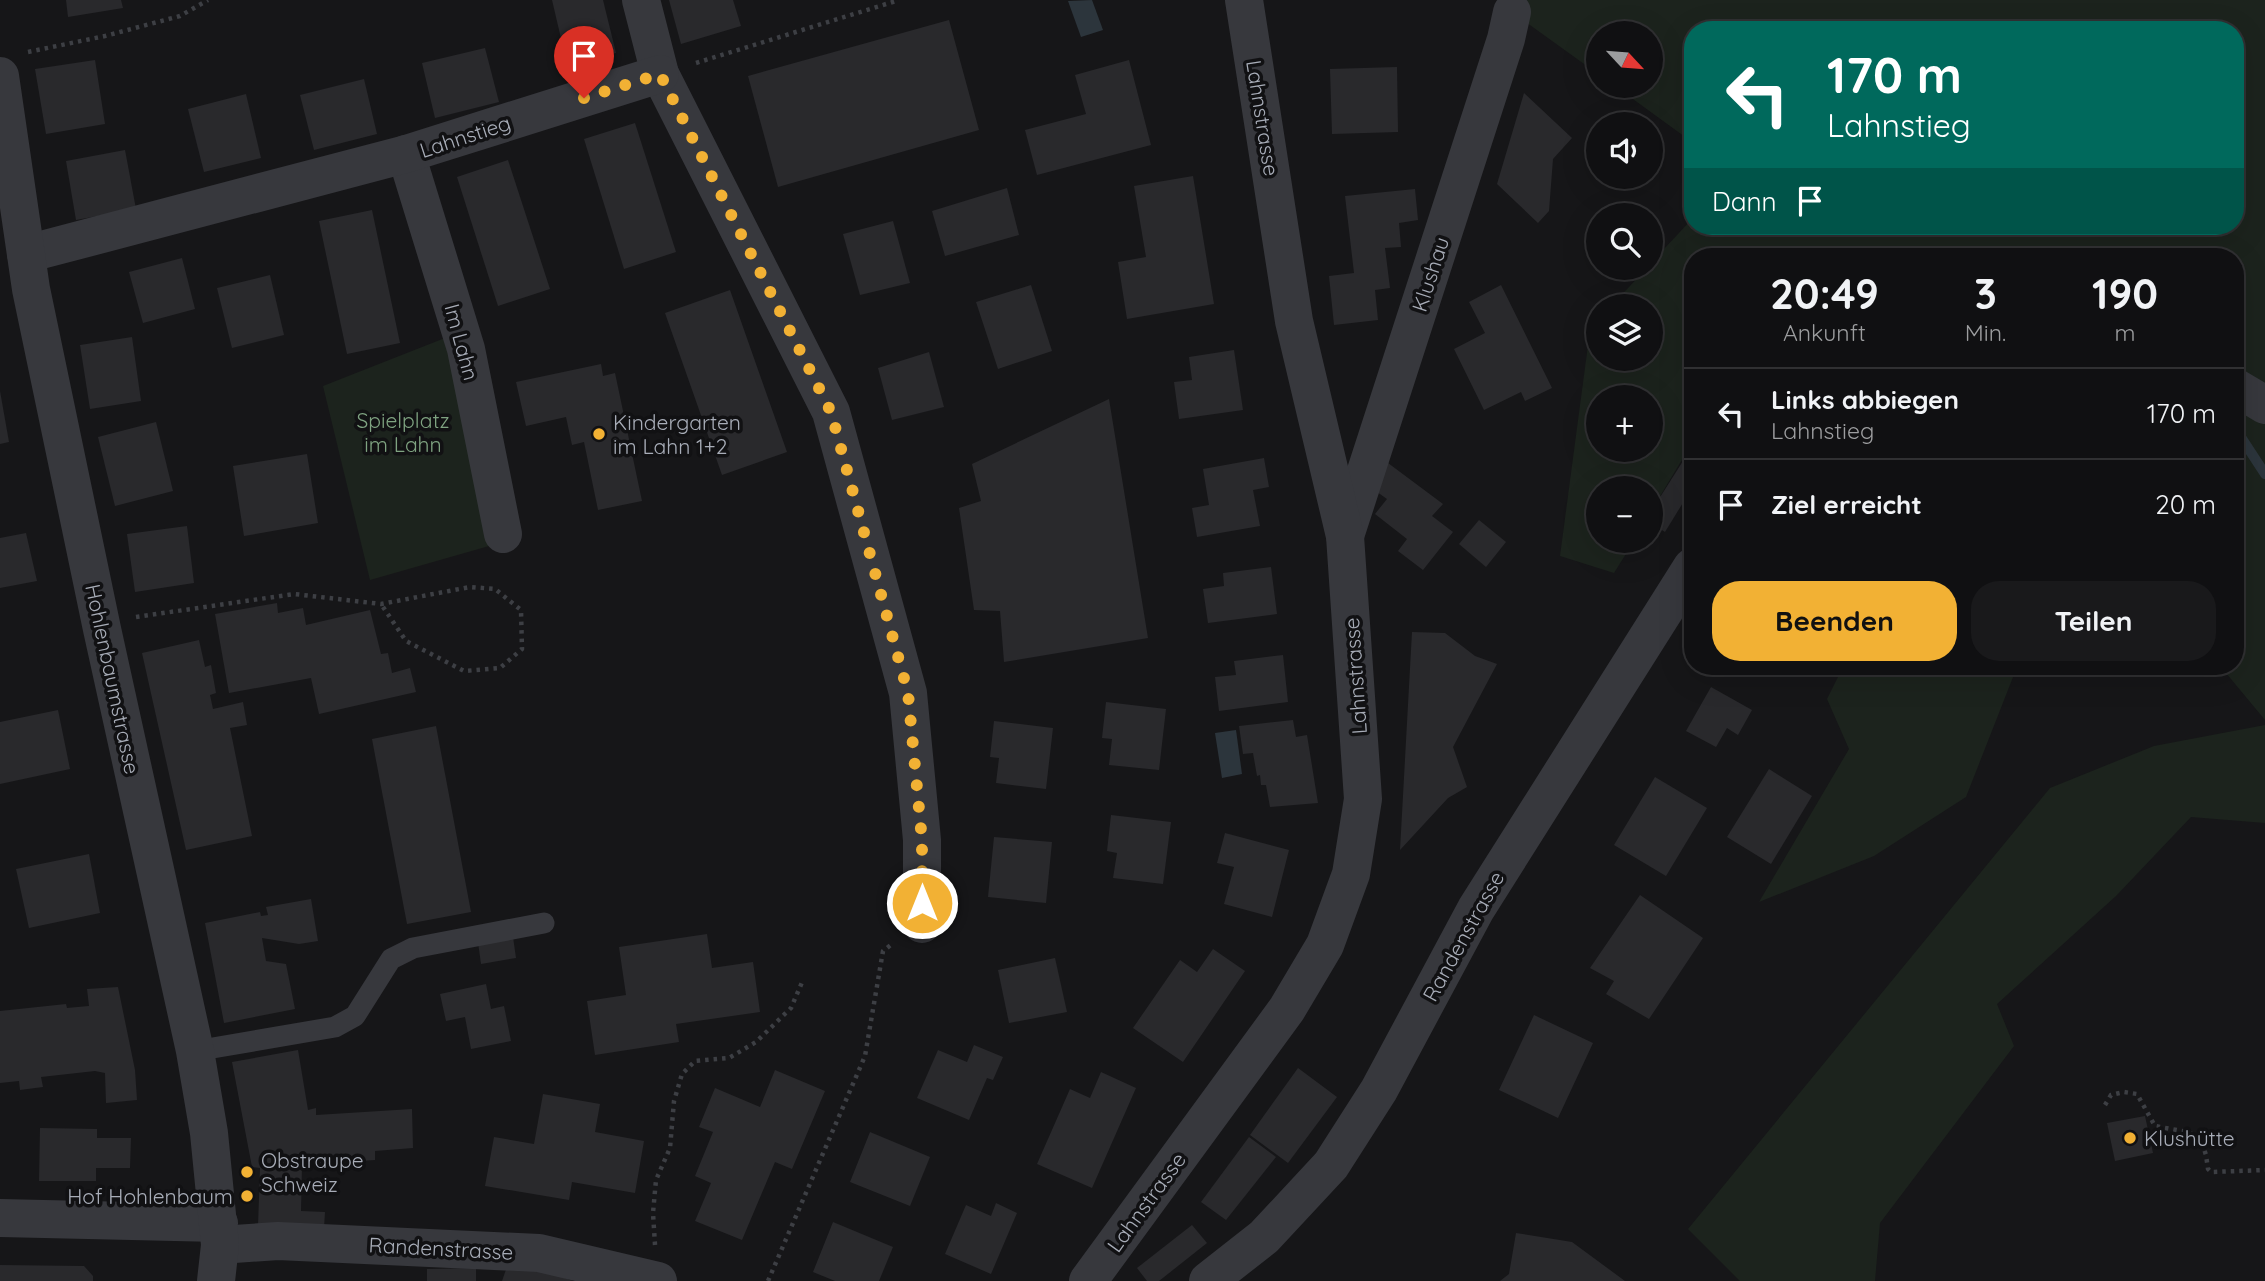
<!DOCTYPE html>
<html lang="de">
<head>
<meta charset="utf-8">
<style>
  :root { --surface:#101012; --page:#19191b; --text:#f1f3f6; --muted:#9c9d9f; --line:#303032; --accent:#f2b134 }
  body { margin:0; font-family:Quicksand,sans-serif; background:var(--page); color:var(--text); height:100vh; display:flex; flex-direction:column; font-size:26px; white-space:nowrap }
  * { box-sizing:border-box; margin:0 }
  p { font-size:23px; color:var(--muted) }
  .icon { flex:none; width:38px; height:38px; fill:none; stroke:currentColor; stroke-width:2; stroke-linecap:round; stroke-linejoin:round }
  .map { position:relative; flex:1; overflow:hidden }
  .sheet { position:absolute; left:1684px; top:248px; width:560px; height:427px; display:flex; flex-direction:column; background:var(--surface); border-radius:28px; box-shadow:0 7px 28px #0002,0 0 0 2px var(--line) }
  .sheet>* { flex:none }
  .top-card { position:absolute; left:1684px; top:21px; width:560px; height:214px; border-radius:28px; box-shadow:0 7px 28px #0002,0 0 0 2px var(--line); background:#00695c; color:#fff; overflow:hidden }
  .needle { width:46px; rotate:116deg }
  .fabs { position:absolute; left:1586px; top:21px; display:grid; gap:14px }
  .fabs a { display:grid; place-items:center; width:77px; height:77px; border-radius:50%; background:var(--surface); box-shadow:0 7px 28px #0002,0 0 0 2px var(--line); font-size:35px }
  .pin { position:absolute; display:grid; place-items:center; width:60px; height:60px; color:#fff; margin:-72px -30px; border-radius:50% 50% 50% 0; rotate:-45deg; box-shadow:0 0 7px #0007 }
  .pin .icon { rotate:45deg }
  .me { position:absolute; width:77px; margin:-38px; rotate:0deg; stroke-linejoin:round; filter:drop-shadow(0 0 5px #0008) }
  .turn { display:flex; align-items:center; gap:24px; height:147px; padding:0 28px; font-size:32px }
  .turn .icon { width:91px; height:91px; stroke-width:2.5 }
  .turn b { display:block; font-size:49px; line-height:60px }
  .then { display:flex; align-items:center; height:66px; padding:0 28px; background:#0003; gap:14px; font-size:26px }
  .eta { display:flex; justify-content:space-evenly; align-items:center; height:119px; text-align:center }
  .eta b { font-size:42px; font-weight:700; line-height:49px }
  .button { display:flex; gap:14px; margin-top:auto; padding:14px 28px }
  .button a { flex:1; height:80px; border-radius:28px; background:var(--accent); color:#111; font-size:28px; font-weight:700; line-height:80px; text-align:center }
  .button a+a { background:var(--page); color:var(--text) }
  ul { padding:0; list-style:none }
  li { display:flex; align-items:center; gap:21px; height:91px; padding:0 28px; border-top:2px solid var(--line) }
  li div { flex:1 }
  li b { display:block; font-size:26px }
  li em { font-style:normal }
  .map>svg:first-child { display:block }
  .green { fill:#1c231d; fill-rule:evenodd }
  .water { fill:#2c353c }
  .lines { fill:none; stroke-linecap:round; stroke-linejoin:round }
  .stream { stroke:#2c353c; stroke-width:10 }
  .building { fill:#29292c }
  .path { stroke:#3d3f44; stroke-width:4.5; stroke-dasharray:3.5 5; stroke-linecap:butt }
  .service { stroke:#37383d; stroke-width:21 }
  .minor { stroke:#37383d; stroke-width:38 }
  .tertiary { stroke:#37383d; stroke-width:38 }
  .route { stroke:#f2b134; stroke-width:12; stroke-dasharray:0 21.6 }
  .poi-dot { fill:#f2b134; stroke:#111113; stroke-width:2.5 }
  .labels { text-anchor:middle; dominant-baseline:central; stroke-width:7; stroke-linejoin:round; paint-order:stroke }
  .street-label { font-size:21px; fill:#a8adb8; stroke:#111113 }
  .park-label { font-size:21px; fill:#7fa381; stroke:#111113 }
  .poi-label { font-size:21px; fill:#a8adb8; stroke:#111113; text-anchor:start }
</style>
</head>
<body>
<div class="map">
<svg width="2265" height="1281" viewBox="0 0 2265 1281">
  <rect width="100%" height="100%" fill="#161618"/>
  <!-- green -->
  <g class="green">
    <path d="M1513,0H2265V720L2221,667H2235V257H1692V443L1650,513V488H1598V541H1634L1614,573L1560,556L1590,330L1598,321V359H1650V306H1611L1647,268H1650V264L1692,219V226H2235V30H1692V142L1615,86H1650V33H1598V74L1512,12ZM1598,397H1650V450H1598Z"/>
    <polygon points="450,336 496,544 370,580 323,386"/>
    <polygon points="1843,667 2017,667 1966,797 1874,856 1759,902 1849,749 1827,699"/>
    <polygon points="2265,725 2265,823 2191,817 2116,896 1997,1004 2014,1046 1880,1223 1875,1281 1740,1281 1688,1229 2050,788 2154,746"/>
  </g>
  <!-- water -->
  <g class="water">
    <polygon points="1092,0 1103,30 1081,37 1068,1"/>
    <polygon points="1236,730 1242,774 1222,778 1215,733"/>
  </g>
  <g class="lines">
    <!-- stream -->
    <polyline class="stream" points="2235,428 2265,474"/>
  </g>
  <!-- building -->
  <g class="building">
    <polygon points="66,0 121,0 123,8 68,17"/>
    <polygon points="552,0 603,0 616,53 567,64"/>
    <polygon points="669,0 733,0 741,26 681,44"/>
    <polygon points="949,20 979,130 778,187 748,76"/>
    <polygon points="485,48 499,102 435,118 422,63"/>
    <polygon points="95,60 105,124 46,134 35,69"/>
    <polygon points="1129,60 1151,145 1037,175 1025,130 1086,114 1075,75"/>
    <polygon points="1397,67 1398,132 1332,134 1330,69"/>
    <polygon points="364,79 377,134 314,150 300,95"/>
    <polygon points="1524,93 1572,138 1553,159 1549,211 1538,223 1497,184"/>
    <polygon points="246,94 261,158 204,172 188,109"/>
    <polygon points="635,123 676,252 624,269 584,139"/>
    <polygon points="125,150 136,209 76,220 66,161"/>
    <polygon points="508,160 550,289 498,306 457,177"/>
    <polygon points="1193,176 1214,304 1127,319 1118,262 1146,257 1134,186"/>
    <polygon points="1007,188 1019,235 945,256 932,211"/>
    <polygon points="1415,189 1418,220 1399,223 1401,247 1385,248 1390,288 1375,290 1378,320 1334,325 1329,276 1354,273 1345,196"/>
    <polygon points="372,210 400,343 347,354 319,221"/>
    <polygon points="893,221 910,283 860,295 843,234"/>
    <polygon points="182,258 195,309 143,323 129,272"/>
    <polygon points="270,275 284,335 232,348 217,288"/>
    <polygon points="1031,285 1052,351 998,369 976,302"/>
    <polygon points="1501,285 1552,388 1525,401 1521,392 1484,410 1454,349 1485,333 1469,302"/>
    <polygon points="730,290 787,452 722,475 665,313"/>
    <polygon points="132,337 141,401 90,409 80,345"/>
    <polygon points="1234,350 1243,410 1179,419 1174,382 1192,380 1189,357"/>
    <polygon points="929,352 944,407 892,420 878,368"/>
    <polygon points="601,364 603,376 615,373 642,501 598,510 584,442 572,445 566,417 526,426 516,382"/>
    <polygon points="0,391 9,442 0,444"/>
    <polygon points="1109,399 1148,638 1004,662 1000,611 974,610 959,508 981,501 972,464"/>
    <polygon points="156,422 173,491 115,506 98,437"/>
    <polygon points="1690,450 1692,451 1692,488 1665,532 1650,522 1650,513"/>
    <polygon points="307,454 318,523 244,536 233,466"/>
    <polygon points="1264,458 1269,487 1253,490 1260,526 1197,537 1192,508 1209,505 1203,469"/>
    <polygon points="1388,463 1443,504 1432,516 1453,532 1423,570 1398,551 1407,539 1375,514 1387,499 1370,487"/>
    <polygon points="1479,520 1506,542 1486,567 1459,544"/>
    <polygon points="187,526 194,583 135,592 127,534"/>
    <polygon points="26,533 37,581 0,588 0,538"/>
    <polygon points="1271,567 1277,614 1208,623 1203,589 1224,586 1223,573"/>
    <polygon points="277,603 278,613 303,608 306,625 370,610 381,654 388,653 392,673 410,668 416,692 319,714 311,678 229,693 215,614"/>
    <polygon points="1412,632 1445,633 1475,656 1497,664 1453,747 1467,787 1448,798 1400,850"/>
    <polygon points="199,640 205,667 211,665 216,693 210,695 213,709 243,702 247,725 230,728 252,836 186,850 142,653"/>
    <polygon points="1283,655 1288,702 1219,711 1215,677 1236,675 1234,661"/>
    <polygon points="1711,687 1752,710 1738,735 1727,728 1716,747 1686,731"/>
    <polygon points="1106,702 1166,709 1159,770 1109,765 1112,739 1102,738"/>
    <polygon points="58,710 70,769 0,784 0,722"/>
    <polygon points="1293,720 1296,737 1307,735 1318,803 1270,807 1266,785 1261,785 1260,775 1257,776 1253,753 1243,754 1239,726"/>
    <polygon points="994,721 1053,728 1046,789 996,783 999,758 990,757"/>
    <polygon points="436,726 471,912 407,924 372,739"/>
    <polygon points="1769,769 1812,796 1771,864 1727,837"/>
    <polygon points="1655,777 1707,808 1666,876 1614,845"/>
    <polygon points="1111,815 1171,822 1163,884 1113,878 1117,853 1107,851"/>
    <polygon points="1225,833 1289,850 1272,917 1224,904 1234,867 1217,863"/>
    <polygon points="994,837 1052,842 1046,903 988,897"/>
    <polygon points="89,854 100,913 29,928 16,869"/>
    <polygon points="1640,895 1703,938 1649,1019 1606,994 1614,981 1590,968"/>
    <polygon points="311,899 318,941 299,944 262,938 266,961 286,964 295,1009 224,1023 205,923 260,912 261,916 268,915 266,907"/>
    <polygon points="707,934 712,968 753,962 760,1012 676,1024 679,1042 595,1055 587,1001 626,995 619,947"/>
    <polygon points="513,937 516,958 481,964 478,942"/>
    <polygon points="1213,949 1245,971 1183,1062 1133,1028 1180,960 1197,972"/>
    <polygon points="1055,958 1067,1012 1009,1023 998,970"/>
    <polygon points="486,984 491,1009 504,1006 511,1041 471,1049 465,1017 446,1021 440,994"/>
    <polygon points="118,987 135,1070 137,1100 106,1103 105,1073 95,1071 41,1077 43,1087 20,1090 19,1081 0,1083 0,1011 66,1004 67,1008 89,1006 87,989"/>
    <polygon points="1534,1015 1593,1043 1558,1118 1499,1090"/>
    <polygon points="974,1045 1003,1057 993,1080 987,1078 969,1120 917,1098 938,1050 967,1062"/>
    <polygon points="298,1050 308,1110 316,1108 316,1115 412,1109 413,1148 375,1151 375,1160 302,1165 301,1211 325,1212 324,1228 258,1226 260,1168 252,1167 232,1062"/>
    <polygon points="1298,1068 1337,1097 1288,1163 1250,1135"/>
    <polygon points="775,1070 825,1091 792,1169 775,1162 742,1240 695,1221 711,1183 695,1176 713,1132 699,1127 715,1088 760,1107"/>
    <polygon points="1101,1072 1136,1088 1092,1188 1037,1164 1070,1089 1090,1098"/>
    <polygon points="543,1094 600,1104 595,1132 644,1141 635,1193 572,1182 569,1200 485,1186 494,1137 534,1144"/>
    <polygon points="2145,1116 2153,1153 2115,1161 2107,1123"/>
    <polygon points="40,1128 97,1129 97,1138 131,1138 130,1168 96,1168 96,1181 39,1181"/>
    <polygon points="870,1132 930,1157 910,1206 850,1182"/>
    <polygon points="1249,1137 1276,1157 1226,1220 1201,1202"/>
    <polygon points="996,1203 1017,1213 991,1274 945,1254 966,1205 991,1216"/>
    <polygon points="833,1222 893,1247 879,1281 835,1281 813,1272"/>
    <polygon points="1192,1225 1207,1243 1159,1281 1147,1281 1137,1268"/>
    <polygon points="1516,1233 1572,1242 1625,1281 1500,1281 1509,1274"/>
    <polygon points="510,1258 573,1281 502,1281"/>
    <polygon points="0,1265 84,1266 93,1276 93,1281 0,1281"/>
    <polygon points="476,1268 476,1281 427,1281 427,1269"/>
  </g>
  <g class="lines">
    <!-- path -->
    <g class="path">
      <polyline points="28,52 105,36 180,16 208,0"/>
      <polyline points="696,63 899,0"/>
      <polyline points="136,617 294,594 381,604 470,587 495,589 521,610 522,649 500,668 464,671 406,641 381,604"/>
      <polyline points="2105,1105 2111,1095 2124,1092 2137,1094 2155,1126 2187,1132 2200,1137 2206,1155 2208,1169 2211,1172 2265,1170"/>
      <polyline points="655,1245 653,1213 656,1180 670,1148 674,1101 682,1074 695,1061 729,1058 756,1042 791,1008 803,980"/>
      <polyline points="768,1281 865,1056 883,951 892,944"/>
    </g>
    <!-- service -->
    <polyline class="service" points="195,1051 335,1027 355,1016 391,959 413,948 544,923"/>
    <!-- minor -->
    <g class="minor">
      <polyline points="641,0 660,74 831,412 908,693 922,840 922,924"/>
      <polyline points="406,154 466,349 503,534"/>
      <polyline points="26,254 406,154 660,74"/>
      <polyline points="2235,387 2265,405"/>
      <polyline points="1345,536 1506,39 1512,12"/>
      <polyline points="0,1218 219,1223"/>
      <polyline points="220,1245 278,1241 539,1253 658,1281"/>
      <polyline points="1088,1281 1287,1009 1325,945 1351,874 1363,799 1345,536 1294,321 1244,0"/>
      <polyline points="1208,1281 1264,1237 1331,1165 1379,1090 1476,909 1692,567"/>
    </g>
    <!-- tertiary -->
    <polyline class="tertiary" points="0,76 31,289 102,629 195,1051 209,1133 220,1245 216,1281"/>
  </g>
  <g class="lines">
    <!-- route -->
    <polyline class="route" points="584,98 660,74 831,412 908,693 922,840 922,903"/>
  </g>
  <!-- markers -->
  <g class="poi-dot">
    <circle cx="599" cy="434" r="7"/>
    <circle cx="2130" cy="1138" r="7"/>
    <circle cx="247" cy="1172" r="7"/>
    <circle cx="247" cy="1196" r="7"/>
  </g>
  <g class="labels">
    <!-- street labels -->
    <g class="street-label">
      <text transform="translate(1263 118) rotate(81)">Lahnstrasse</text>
      <text transform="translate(465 136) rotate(-18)">Lahnstieg</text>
      <text transform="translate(1430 274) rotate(-72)">Klushau</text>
      <text transform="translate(462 342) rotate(75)">Im Lahn</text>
      <text transform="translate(1355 676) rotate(-94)">Lahnstrasse</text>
      <text transform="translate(113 679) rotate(78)">Hohlenbaumstrasse</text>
      <text transform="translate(1463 936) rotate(-61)">Randenstrasse</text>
      <text transform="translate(1146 1202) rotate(-54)">Lahnstrasse</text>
      <text transform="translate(441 1248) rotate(3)">Randenstrasse</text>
    </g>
    <!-- park labels -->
    <g class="park-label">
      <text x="403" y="420">Spielplatz<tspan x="403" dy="24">im Lahn</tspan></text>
    </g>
    <!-- poi labels -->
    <g class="poi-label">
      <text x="613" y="422">Kindergarten<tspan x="613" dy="24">im Lahn 1+2</tspan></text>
      <text x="2144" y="1138">Klushütte</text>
      <text x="261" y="1160">Obstraupe<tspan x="261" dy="24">Schweiz</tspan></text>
      <text x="233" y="1196" text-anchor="end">Hof Hohlenbaum</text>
    </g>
  </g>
</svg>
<div class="fabs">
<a><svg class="needle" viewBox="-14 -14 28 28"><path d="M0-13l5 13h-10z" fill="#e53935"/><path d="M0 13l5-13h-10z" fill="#9c9d9f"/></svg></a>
<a><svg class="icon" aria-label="sound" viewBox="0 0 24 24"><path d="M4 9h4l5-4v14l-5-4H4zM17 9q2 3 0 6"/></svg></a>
<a><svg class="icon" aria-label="search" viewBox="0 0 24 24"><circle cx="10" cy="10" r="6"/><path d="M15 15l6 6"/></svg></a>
<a><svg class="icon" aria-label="layers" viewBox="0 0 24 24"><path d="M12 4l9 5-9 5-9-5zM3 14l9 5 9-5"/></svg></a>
<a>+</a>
<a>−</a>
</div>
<div class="pin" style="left:584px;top:98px;background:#d93025"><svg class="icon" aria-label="arrive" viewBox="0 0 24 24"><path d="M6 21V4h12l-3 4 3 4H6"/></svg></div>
<svg class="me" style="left:922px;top:903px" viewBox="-20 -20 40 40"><circle r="17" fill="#f2b134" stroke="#fff" stroke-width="3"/><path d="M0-11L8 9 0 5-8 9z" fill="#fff"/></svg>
<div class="top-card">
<div class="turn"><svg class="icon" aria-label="left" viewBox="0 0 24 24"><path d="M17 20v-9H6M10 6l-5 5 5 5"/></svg><div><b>170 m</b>Lahnstieg</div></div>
<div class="then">Dann<svg class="icon" aria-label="arrive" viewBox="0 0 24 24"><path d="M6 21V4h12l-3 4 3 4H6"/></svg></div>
</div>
<section class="sheet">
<div class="eta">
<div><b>20:49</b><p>Ankunft</p></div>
<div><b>3</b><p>Min.</p></div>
<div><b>190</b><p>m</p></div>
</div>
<ul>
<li><svg class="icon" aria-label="left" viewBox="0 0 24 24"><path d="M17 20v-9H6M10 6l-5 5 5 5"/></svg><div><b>Links abbiegen</b><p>Lahnstieg</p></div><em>170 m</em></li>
<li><svg class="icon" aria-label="arrive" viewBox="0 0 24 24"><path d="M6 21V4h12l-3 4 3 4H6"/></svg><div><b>Ziel erreicht</b></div><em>20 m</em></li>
</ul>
<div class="button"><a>Beenden</a><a>Teilen</a></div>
</section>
</div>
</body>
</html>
